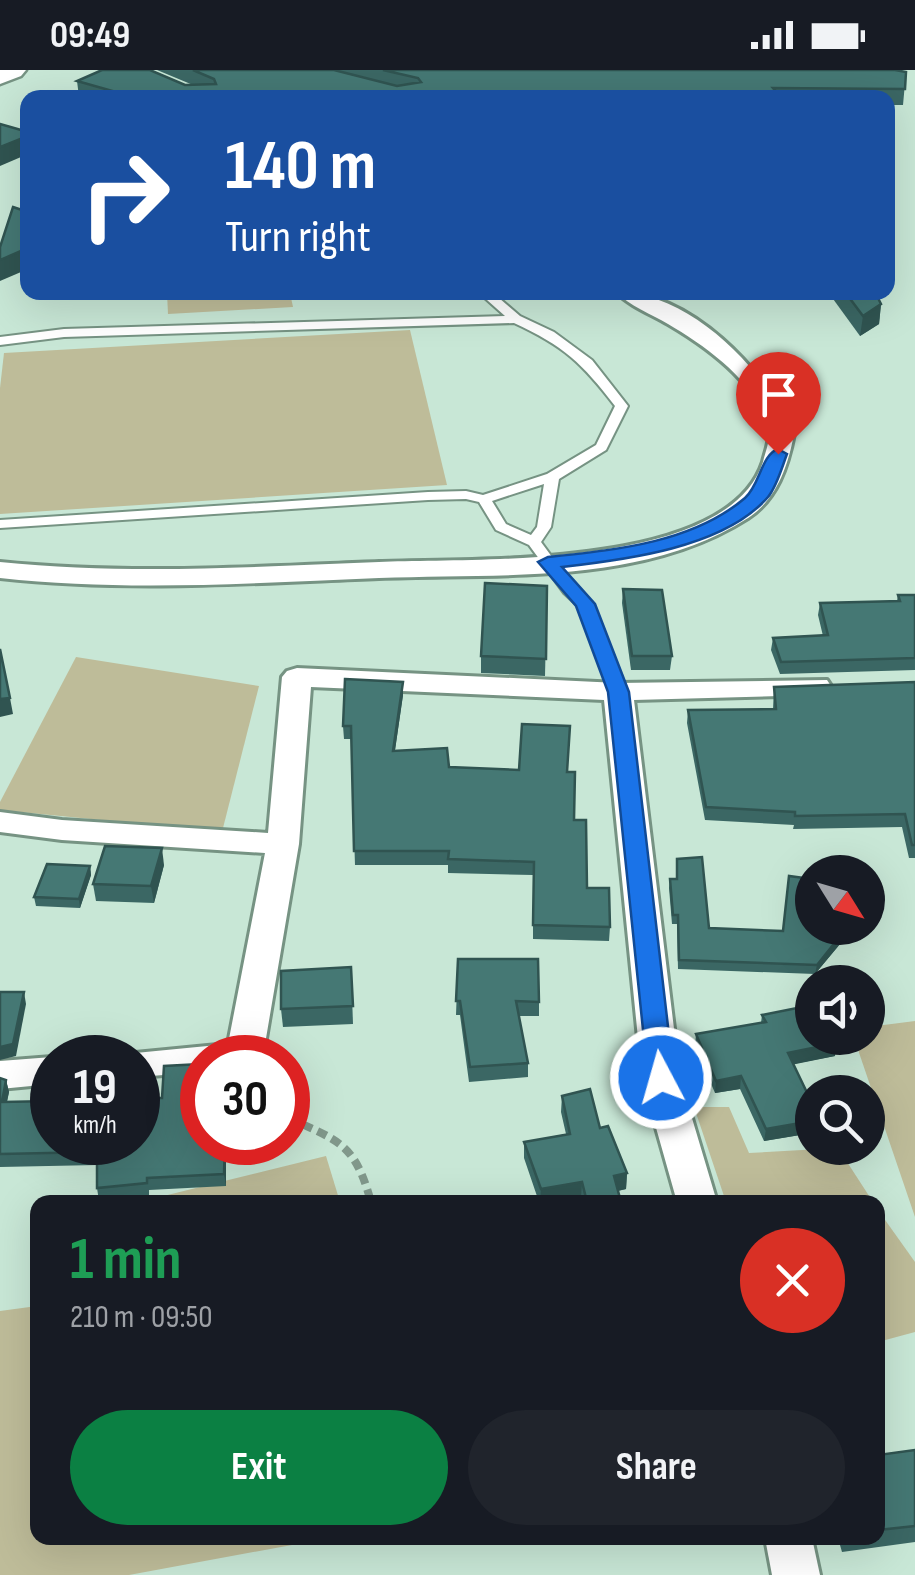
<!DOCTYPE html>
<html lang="en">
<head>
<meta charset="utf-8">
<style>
  :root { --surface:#171b24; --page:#20242c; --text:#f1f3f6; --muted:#9ea1a6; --accent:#0b8043 }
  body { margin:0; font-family:"Sofia Sans Condensed",sans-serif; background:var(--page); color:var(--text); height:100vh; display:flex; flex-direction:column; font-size:38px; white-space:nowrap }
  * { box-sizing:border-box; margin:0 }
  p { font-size:32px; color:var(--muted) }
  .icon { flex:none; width:55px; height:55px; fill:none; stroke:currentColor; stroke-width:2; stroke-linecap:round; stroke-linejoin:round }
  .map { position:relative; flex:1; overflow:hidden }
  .details { position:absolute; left:30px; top:1125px; width:855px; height:350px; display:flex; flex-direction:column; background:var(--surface); border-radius:20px; box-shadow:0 10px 40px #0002 }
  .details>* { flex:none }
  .banner { position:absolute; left:20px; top:20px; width:875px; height:210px; border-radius:20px; box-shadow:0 10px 40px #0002; background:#1a4fa0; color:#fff; overflow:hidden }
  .needle { width:65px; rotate:127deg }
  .fabs { position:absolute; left:795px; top:785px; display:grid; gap:20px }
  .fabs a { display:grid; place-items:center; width:90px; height:90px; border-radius:50%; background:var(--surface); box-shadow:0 10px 40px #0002; font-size:50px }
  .speed { position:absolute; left:30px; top:965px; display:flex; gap:20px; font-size:50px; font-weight:700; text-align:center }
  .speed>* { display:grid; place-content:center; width:130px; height:130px; border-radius:50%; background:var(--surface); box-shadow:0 10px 40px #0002; line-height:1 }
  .speed small { font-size:25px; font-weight:400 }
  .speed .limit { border:15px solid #d22; background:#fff; color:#111 }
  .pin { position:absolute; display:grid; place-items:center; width:85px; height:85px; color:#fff; margin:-102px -42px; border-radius:50% 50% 50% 0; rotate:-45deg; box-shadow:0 0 10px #0007 }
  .pin .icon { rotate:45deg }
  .me { position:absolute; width:110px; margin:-55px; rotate:354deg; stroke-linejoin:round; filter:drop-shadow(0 0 8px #0008) }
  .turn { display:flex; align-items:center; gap:35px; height:210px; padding:0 40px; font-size:45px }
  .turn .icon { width:130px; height:130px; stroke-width:2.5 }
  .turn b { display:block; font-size:70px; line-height:85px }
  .round { display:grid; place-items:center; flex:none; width:105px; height:105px; border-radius:52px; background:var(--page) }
  .headline { display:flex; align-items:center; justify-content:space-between; height:170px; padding:0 40px }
  h1 { font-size:60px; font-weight:700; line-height:75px; color:#1e9e55 }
  .primary-button { display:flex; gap:20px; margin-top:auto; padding:20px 40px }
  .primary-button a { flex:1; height:115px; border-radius:60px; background:var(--accent); color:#fff; font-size:40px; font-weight:700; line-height:115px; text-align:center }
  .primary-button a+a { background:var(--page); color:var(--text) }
  .status { display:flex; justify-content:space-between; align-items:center; height:70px; padding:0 50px; background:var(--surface); direction:ltr }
  .status svg { height:28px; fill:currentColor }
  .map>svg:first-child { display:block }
  .green { fill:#bebc99 }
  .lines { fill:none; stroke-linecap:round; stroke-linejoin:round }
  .service-casing { stroke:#769383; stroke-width:4 }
  .minor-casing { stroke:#769383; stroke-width:6 }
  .trunk-casing { stroke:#769383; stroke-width:5 }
  .path { stroke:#81988b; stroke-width:8; stroke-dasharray:10 6; stroke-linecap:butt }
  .service { fill:#fff; fill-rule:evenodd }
  .minor { fill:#fff; fill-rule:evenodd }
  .trunk { fill:#fff; fill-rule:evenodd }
  .wall { fill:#3b6764 }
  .shaded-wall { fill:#305451 }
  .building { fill:#457874; stroke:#305451; stroke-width:2.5 }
  .route { fill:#1a73e8; stroke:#114b97; stroke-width:2.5 }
</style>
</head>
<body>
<div class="status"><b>09:49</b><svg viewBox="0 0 49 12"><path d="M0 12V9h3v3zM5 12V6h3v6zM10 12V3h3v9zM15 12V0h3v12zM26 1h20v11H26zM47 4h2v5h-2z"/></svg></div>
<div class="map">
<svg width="915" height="1505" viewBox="0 0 915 1505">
  <rect width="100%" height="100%" fill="#c8e7d6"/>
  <!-- green -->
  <g class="green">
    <polygon points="167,223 290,223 293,237 168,244"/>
    <polygon points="410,260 447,415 0,444 0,318 4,283"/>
    <polygon points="76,587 259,616 222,762 0,740 0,732"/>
    <polygon points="915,951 915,1147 854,968 868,968 868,957"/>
    <polygon points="694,1037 729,1037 749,1083 838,1078 873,1132 726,1132"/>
    <polygon points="326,1086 340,1132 139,1132"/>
    <polygon points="878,1140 915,1192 915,1262 878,1272"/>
    <polygon points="37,1236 38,1468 330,1468 129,1505 0,1505 0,1241"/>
  </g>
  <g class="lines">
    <defs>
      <path id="service" d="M478,222H492L520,246L554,262L592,290L628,336L606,380L559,409L551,457L541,472L574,517L593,534L626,622L624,625L618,627L610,622L578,536L564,523L529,475L496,460L479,432L466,429L428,430L0,458V450L428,422L466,421L483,425L547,404L596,375L615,336C582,293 564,276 514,253L64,267L0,275V267L64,259L505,246ZM544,414L537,457L531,465L506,454L492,431Z"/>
      <g id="minor">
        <path d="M616,222C691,222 765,300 794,364C788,396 777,429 748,448C642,516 500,503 379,508C252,513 127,522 0,508V492C127,505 252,497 379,492C472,488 727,501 763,392C765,383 770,371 769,362C760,314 707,277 668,254C651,244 630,236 616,222Z"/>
        <polygon points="297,598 618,613 827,610 831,616 827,622 816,625 634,630 680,1008 717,1132 677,1132 642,1008 604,630 311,617 299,774 263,986 202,988 202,1002 138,1007 138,988 123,988 125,984 228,974 265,783 62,770 0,762 0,742 62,750 268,763 282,607 287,601"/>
        <polygon points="52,987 52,1014 0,1019 0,991"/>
        <polygon points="765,1468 812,1468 820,1505 772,1505"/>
      </g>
      <polygon id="trunk" points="0,0 26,0 21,6 0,14"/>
    </defs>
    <!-- service casing -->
    <use href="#service" class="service-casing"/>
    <!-- minor casing -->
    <use href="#minor" class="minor-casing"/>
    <!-- trunk casing -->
    <use href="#trunk" class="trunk-casing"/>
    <!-- path -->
    <path class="path" d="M288,1048C340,1071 355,1074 371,1132"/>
    <!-- service -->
    <use href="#service" class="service"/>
    <!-- minor -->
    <use href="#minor" class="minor"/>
    <!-- trunk -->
    <use href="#trunk" class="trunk"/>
  </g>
  <!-- wall -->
  <g class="wall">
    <polygon points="157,0 895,0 906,2 903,35 888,35 888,28 79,27 77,11 193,15"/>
    <polygon points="828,222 875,222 881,234 879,254 860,266"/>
    <polygon points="547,516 545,606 481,603 481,586"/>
    <polygon points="623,519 672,586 670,600 631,600 622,533"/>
    <polygon points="898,525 915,525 915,600 780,604 771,580 773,568 823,566 818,545 820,533 897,531"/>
    <polygon points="915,612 915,788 909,788 902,757 793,759 794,755 705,750 687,653 688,640 773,639 774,617"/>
    <polygon points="403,625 395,680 449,697 567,702 574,750 587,818 610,857 609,871 533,869 533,805 448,803 448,795 355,795 351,669 344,669 343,656"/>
    <polygon points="677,789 709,858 840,874 815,904 678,899 677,854 672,854 669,818 670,809 676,809"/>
    <polygon points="164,795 154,833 96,831 93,814"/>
    <polygon points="90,796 91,805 80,838 36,836 34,827"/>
    <polygon points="458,889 539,932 539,946 519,946 528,993 528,1007 469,1012 460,945 456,945"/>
    <polygon points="351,897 353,954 283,957 281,939"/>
    <polygon points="762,945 835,986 793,994 812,1033 812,1063 764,1071 740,1019 715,1023 695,976 696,964 761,953"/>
    <polygon points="0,1008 6,1010 9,1022 7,1032 202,1072 226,1080 226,1116 149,1120 149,1125 99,1131 97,1118 97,1095 0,1097"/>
    <polygon points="562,1026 600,1058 627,1103 626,1119 618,1121 621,1132 582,1132 581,1128 556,1132 539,1132 524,1088 524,1072 566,1064 561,1042"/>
    <polygon points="915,1380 915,1472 842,1482 838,1468 878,1468 878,1385"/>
  </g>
  <!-- shaded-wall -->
  <g class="shaded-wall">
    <polygon points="28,66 28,84 0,96 0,77"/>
    <polygon points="28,178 28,199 0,211 0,190"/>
    <polygon points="881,234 879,254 860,266 863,246"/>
    <polygon points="403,612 403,625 393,694 393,681"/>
    <polygon points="10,628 13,644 0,647 0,629"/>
    <polygon points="162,778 164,795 154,833 151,816"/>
    <polygon points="90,796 91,805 80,838 79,829"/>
    <polygon points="841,865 840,874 815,904 817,895"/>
    <polygon points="24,922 26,934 16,986 0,990 0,977"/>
    <polygon points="837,973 835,986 786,996 788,983"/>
    <polygon points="741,1006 740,1019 715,1023 716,1011"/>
    <polygon points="6,1010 9,1022 4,1044 2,1032"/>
    <polygon points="812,1051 812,1063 764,1071 766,1059"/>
    <polygon points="226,1072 226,1116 224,1104"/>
    <polygon points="627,1103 626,1119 612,1122 614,1106"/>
    <polygon points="582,1112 581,1128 556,1132 540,1132 541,1119"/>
  </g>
  <!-- building -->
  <g class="building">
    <polygon points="102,0 150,0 185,15 216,14 214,9 193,0 334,0 397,16 421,12 418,8 383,0 895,0 906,2 905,19 773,18 782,28 137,28 77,11"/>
    <polygon points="0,54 28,62 28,66 0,77"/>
    <polygon points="13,137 28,142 28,178 0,190 0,177"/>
    <polygon points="845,222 875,222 881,234 863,246"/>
    <polygon points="485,513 547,516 546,589 481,586"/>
    <polygon points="623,519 662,520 672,586 632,586"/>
    <polygon points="898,525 915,525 915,588 781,592 773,568 828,565 820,533 900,531"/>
    <polygon points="0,579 10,628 0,629"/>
    <polygon points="345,609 403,612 393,681 447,678 449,697 519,700 522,654 570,656 567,702 575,702 574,750 586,750 587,818 609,818 610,857 533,855 534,792 448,789 449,781 354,781 351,656 343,656"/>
    <polygon points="915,612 915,775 912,775 905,744 795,746 795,742 706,737 688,640 776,639 774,617"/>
    <polygon points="105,776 162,778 151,816 93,814"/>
    <polygon points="702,787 709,858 783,861 789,806 812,809 812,858 842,858 841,865 817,895 679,890 678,845 673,845 670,809 677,809 677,789"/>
    <polygon points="47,794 90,796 79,829 34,827"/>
    <polygon points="458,889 538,889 539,932 516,931 528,993 470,997 460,931 456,931"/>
    <polygon points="351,897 353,936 281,939 281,901"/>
    <polygon points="0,922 24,922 13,974 0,977"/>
    <polygon points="812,935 812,968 833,968 837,973 788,983 812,1033 812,1051 766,1059 741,1006 716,1011 696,964 766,952 762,945"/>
    <polygon points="202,990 202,1072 225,1072 224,1104 147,1108 147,1113 97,1118 97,1082 0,1084 0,1008 6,1010 2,1032 52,1031 52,1072 138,1072 138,1028 162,1028 164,996 201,994"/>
    <polygon points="590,1019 600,1058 608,1056 627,1103 614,1106 621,1132 587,1132 582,1112 541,1119 524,1072 570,1064 562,1026"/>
    <polygon points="915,1380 915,1456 878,1460 878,1385"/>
  </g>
  <!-- route -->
  <path class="route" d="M778,379L787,384C782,397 777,416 768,427C724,478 624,490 562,497L595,534L629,622L674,1008L671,1015H652L648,1008L608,622L576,536L538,492L548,487C615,480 692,473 745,428C760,415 761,385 778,379Z"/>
</svg>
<div class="fabs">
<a><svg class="needle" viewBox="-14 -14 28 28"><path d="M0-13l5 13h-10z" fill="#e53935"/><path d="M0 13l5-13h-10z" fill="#9ea1a6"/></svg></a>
<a><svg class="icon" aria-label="sound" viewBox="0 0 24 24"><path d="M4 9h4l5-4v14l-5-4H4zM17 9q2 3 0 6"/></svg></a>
<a><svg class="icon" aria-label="search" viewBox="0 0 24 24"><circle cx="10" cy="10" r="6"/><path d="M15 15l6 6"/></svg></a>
</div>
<div class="speed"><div>19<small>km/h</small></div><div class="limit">30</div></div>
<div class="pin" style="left:778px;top:384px;background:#d93025"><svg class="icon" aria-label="arrive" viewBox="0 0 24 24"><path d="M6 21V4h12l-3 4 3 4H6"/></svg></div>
<svg class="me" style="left:661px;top:1008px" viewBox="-20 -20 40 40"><circle r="17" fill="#1a73e8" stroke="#fff" stroke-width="3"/><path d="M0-11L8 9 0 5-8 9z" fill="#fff"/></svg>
<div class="banner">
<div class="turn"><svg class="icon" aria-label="right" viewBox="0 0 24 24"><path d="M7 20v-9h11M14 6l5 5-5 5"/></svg><div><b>140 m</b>Turn right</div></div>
</div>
<section class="details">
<div class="headline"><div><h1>1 min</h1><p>210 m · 09:50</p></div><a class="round" style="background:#d93025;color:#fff"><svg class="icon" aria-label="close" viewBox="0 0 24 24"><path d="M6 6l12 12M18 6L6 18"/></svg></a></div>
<div class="primary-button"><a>Exit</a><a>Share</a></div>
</section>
</div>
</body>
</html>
